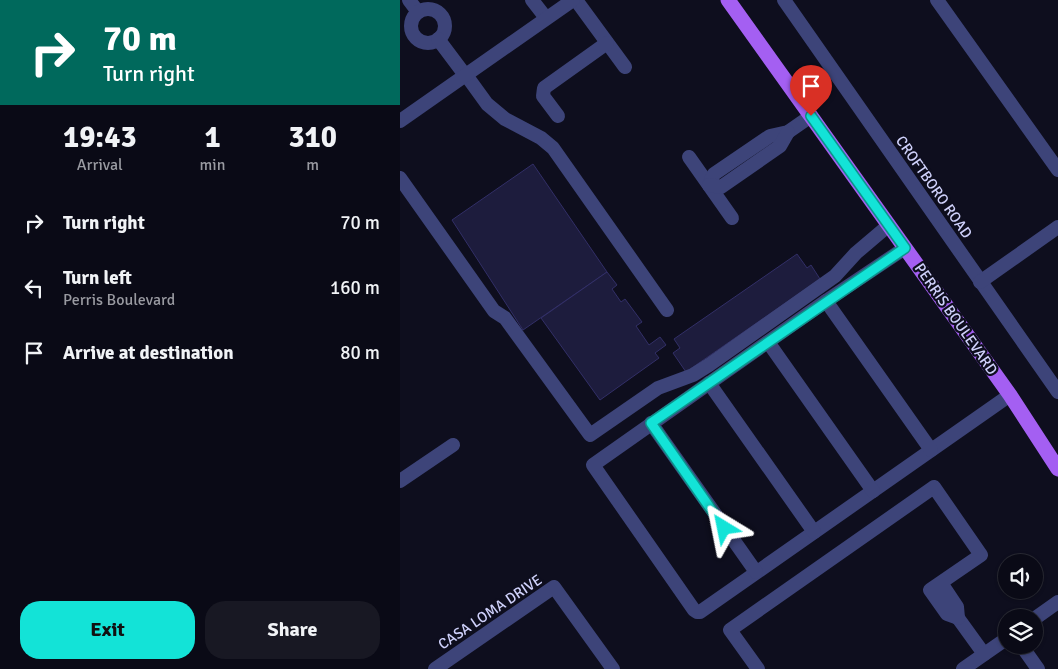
<!DOCTYPE html>
<html lang="en">
<head>
<meta charset="utf-8">
<style>
  :root { --surface:#0a0a16; --page:#181823; --text:#f1f3f6; --muted:#999aa1; --line:#2a2b35; --accent:#13e3d7 }
  body { margin:0; font-family:Signika,sans-serif; background:var(--page); color:var(--text); height:100vh; display:flex; flex-direction:column; font-size:19px; white-space:nowrap }
  * { box-sizing:border-box; margin:0 }
  p { font-size:16px; color:var(--muted) }
  .icon { flex:none; width:28px; height:28px; fill:none; stroke:currentColor; stroke-width:2; stroke-linecap:round; stroke-linejoin:round }
  .map { position:relative; flex:1; overflow:hidden }
  .side { display:flex; flex-direction:column; background:var(--surface); width:400px }
  .side>* { flex:none }
  .hud { background:#00695c; color:#fff; overflow:hidden }
  .fabs { position:absolute; left:598px; top:554px; display:grid; gap:10px }
  .fabs a { display:grid; place-items:center; width:45px; height:45px; border-radius:50%; background:var(--surface); box-shadow:0 1px 4px #0004,0 0 0 1px var(--line); font-size:25px }
  .pin { position:absolute; display:grid; place-items:center; width:42px; height:42px; color:#fff; margin:-51px -21px; border-radius:50% 50% 50% 0; rotate:-45deg; box-shadow:0 0 5px #0007 }
  .pin .icon { rotate:45deg }
  .me { position:absolute; width:55px; margin:-28px; rotate:325deg; stroke-linejoin:round; filter:drop-shadow(0 0 4px #0008) }
  .turn { display:flex; align-items:center; gap:18px; height:105px; padding:0 20px; font-size:22px }
  .turn .icon { width:65px; height:65px; stroke-width:2.5 }
  .turn b { display:block; font-size:35px; line-height:42px }
  .eta { display:flex; justify-content:space-evenly; align-items:center; height:85px; text-align:center }
  .eta b { font-size:30px; font-weight:700; line-height:35px }
  .primary-button { display:flex; gap:10px; margin-top:auto; padding:10px 20px }
  .primary-button a { flex:1; height:58px; border-radius:20px; background:var(--accent); color:#111; font-size:20px; font-weight:700; line-height:58px; text-align:center }
  .primary-button a+a { background:var(--page); color:var(--text) }
  ul { padding:0; list-style:none }
  li { display:flex; align-items:center; gap:15px; height:65px; padding:0 20px }
  li div { flex:1 }
  li b { display:block; font-size:19px }
  li em { font-style:normal }
  main { display:flex; flex:1; min-height:0 }
  .map>svg:first-child { display:block }
  .building { fill:#1d1c3d; stroke:#322f67 }
  .lines { fill:none; stroke-linecap:round; stroke-linejoin:round }
  .minor { stroke:#3d4479; stroke-width:14 }
  .major { stroke:#a45ff2; stroke-width:15 }
  .route-casing { stroke:#0c948c; stroke-width:12 }
  .route { stroke:#13e3d7; stroke-width:9 }
  .labels { text-anchor:middle; dominant-baseline:central; stroke-width:4.5; stroke-linejoin:round; paint-order:stroke }
  .street-label { font-size:15px; fill:#cfd1fb; stroke:#0e0e1e }
</style>
</head>
<body>
<main>
<section class="side">
<div class="hud">
<div class="turn"><svg class="icon" aria-label="right" viewBox="0 0 24 24"><path d="M7 20v-9h11M14 6l5 5-5 5"/></svg><div><b>70 m</b>Turn right</div></div>
</div>
<div class="eta">
<div><b>19:43</b><p>Arrival</p></div>
<div><b>1</b><p>min</p></div>
<div><b>310</b><p>m</p></div>
</div>
<ul>
<li><svg class="icon" aria-label="right" viewBox="0 0 24 24"><path d="M7 20v-9h11M14 6l5 5-5 5"/></svg><div><b>Turn right</b></div><em>70 m</em></li>
<li><svg class="icon" aria-label="left" viewBox="0 0 24 24"><path d="M17 20v-9H6M10 6l-5 5 5 5"/></svg><div><b>Turn left</b><p>Perris Boulevard</p></div><em>160 m</em></li>
<li><svg class="icon" aria-label="arrive" viewBox="0 0 24 24"><path d="M6 21V4h12l-3 4 3 4H6"/></svg><div><b>Arrive at destination</b></div><em>80 m</em></li>
</ul>
<div class="primary-button"><a>Exit</a><a>Share</a></div>
</section>
<div class="map">
<svg width="658" height="669" viewBox="0 0 658 669">
  <rect width="100%" height="100%" fill="#0e0e1e"/>
  <!-- building -->
  <g class="building">
    <polygon points="133,164 207,272 123,330 52,220"/>
    <polygon points="397,254 407,268 411,265 420,279 286,372 273,353 280,348 274,339"/>
    <polygon points="207,272 217,285 212,289 221,302 225,299 242,322 236,326 249,345 260,337 266,345 255,353 259,358 200,400 141,318"/>
  </g>
  <g class="lines">
    <!-- minor -->
    <g class="minor">
      <polyline points="9,0 18,12"/>
      <polyline points="132,0 146,18"/>
      <polyline points="176,0 225,67"/>
      <polyline points="384,0 658,392"/>
      <polyline points="537,0 658,170"/>
      <circle cx="28" cy="26" r="17"/>
      <polyline points="38,39 65,75"/>
      <polyline points="66,75 87,104 105,119 141,138 153,148 267,310"/>
      <polyline points="158,116 143,96 144,88 207,43"/>
      <polyline points="0,121 173,0"/>
      <polyline points="289,157 332,218"/>
      <polyline points="0,178 94,311 105,318 190,435 258,388 293,375 309,365 435,276 456,253 489,225"/>
      <polyline points="309,185 314,174 370,136 388,132 411,116"/>
      <polyline points="309,185 321,187 380,146 388,132"/>
      <polyline points="505,248 426,301 193,465 294,610 297,612 300,612 610,395"/>
      <polyline points="580,282 658,227"/>
      <polyline points="426,301 531,450"/>
      <polyline points="368,342 473,491"/>
      <polyline points="309,383 414,532"/>
      <polyline points="251,423 356,572"/>
      <polyline points="0,481 53,445"/>
      <polyline points="558,618 584,654"/>
      <polyline points="634,619 658,602"/>
      <polyline points="621,645 638,669"/>
      <polyline points="35,669 154,587 213,669"/>
      <polyline points="358,669 330,630 534,487 581,555 530,590 547,614 558,618 557,607 541,583"/>
      <polyline points="563,669 606,639"/>
    </g>
    <!-- major -->
    <polyline class="major" points="328,0 610,395 658,469"/>
  </g>
  <g class="lines">
    <defs>
      <polyline id="route" points="324,528 251,423 505,248 411,116"/>
    </defs>
    <!-- route casing -->
    <use href="#route" class="route-casing"/>
    <!-- route -->
    <use href="#route" class="route"/>
  </g>
  <g class="labels">
    <!-- street labels -->
    <g class="street-label">
      <text transform="translate(534 187) rotate(55)">CROFTBORO ROAD</text>
      <text transform="translate(556 319) rotate(55)">PERRIS BOULEVARD</text>
      <text transform="translate(90 612) rotate(-34)">CASA LOMA DRIVE</text>
    </g>
  </g>
</svg>
<div class="fabs">
<a><svg class="icon" aria-label="sound" viewBox="0 0 24 24"><path d="M4 9h4l5-4v14l-5-4H4zM17 9q2 3 0 6"/></svg></a>
<a><svg class="icon" aria-label="layers" viewBox="0 0 24 24"><path d="M12 4l9 5-9 5-9-5zM3 14l9 5 9-5"/></svg></a>
</div>
<div class="pin" style="left:411px;top:116px;background:#d93025"><svg class="icon" aria-label="arrive" viewBox="0 0 24 24"><path d="M6 21V4h12l-3 4 3 4H6"/></svg></div>
<svg class="me" style="left:324px;top:528px" viewBox="-20 -20 40 40"><path d="M0-17L14 15 0 8-14 15z" fill="#13e3d7" stroke="#fff" stroke-width="4"/></svg>
</div>
</main>
</body>
</html>
